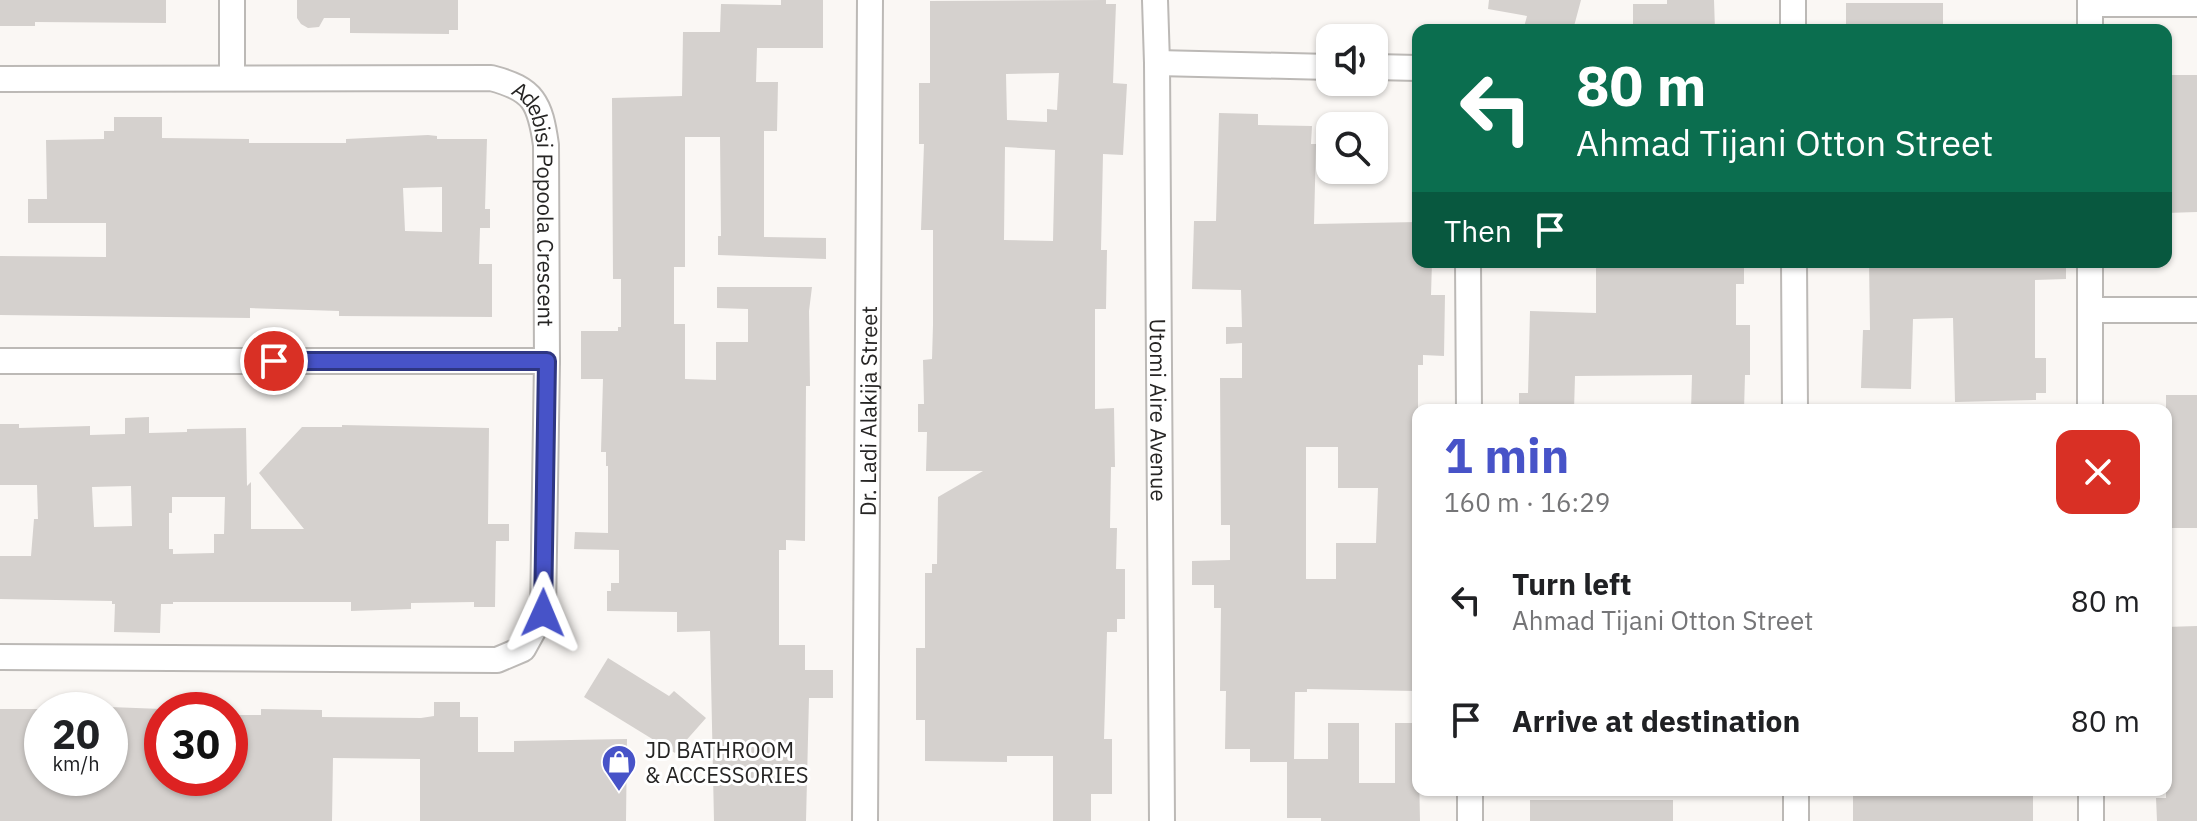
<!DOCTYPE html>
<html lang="en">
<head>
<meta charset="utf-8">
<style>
  :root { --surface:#fff; --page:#f6f6f6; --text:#202124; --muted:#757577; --accent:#4753c8 }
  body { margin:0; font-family:"IBM Plex Sans",sans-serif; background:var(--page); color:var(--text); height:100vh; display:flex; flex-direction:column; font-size:30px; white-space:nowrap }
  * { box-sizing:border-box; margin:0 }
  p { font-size:26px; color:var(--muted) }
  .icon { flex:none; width:44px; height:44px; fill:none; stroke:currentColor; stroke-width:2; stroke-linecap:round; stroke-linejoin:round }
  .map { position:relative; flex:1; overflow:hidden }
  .sheet { position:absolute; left:1412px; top:404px; width:760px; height:392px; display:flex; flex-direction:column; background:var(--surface); border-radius:16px; box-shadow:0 2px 6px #0004 }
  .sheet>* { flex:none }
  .hud { position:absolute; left:1412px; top:24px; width:760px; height:244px; border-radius:16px; box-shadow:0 2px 6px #0004; background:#0b6e4f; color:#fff; overflow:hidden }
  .tools { position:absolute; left:1316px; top:24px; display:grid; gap:16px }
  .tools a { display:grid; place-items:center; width:72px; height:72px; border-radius:16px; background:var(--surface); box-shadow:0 2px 6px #0004; font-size:40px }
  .speed { position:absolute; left:24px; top:692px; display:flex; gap:16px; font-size:40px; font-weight:700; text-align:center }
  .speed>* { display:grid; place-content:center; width:104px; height:104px; border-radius:50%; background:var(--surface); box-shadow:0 2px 6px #0004; line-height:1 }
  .speed small { font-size:20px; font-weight:400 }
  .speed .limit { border:12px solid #d22; background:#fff; color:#111 }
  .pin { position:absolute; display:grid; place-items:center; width:68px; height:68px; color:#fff; margin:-34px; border:4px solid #fff; border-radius:50%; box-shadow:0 2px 8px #0007 }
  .me { position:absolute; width:88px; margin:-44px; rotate:1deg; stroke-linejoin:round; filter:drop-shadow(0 0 6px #0008) }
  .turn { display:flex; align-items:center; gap:28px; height:168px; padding:0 32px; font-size:36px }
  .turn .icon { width:104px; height:104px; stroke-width:2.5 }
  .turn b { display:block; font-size:56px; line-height:68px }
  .then { display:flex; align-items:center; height:76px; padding:0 32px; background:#0003; gap:16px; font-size:30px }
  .round { display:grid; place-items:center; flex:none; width:84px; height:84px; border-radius:16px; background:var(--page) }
  .summary { display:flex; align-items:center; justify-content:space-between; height:136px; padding:0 32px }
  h1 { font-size:48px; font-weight:800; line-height:60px; color:var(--accent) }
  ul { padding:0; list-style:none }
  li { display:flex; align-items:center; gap:24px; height:120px; padding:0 32px }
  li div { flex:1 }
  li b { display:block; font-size:30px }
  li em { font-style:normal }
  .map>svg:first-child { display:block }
  .building { fill:#d5d1ce; fill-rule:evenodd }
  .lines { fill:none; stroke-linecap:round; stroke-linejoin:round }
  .minor-casing { stroke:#bcb9b6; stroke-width:28 }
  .minor { stroke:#fff; stroke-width:24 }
  .route-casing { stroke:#2e3682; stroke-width:20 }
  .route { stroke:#4753c8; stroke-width:14 }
  .labels { text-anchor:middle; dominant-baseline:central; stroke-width:6; stroke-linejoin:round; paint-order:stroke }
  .street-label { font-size:22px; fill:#262524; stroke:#fff }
  .poi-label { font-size:22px; fill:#262524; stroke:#fff; text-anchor:start }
</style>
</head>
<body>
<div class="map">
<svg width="2197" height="821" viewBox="0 0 2197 821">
  <rect width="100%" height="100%" fill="#faf7f4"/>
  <!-- building -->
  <g class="building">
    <polygon points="0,0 166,0 166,23 35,22 35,26 0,26"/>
    <polygon points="297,0 458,0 458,30 449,30 449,34 350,33 350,18 324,18 319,27 308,28 301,24 297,18"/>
    <polygon points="781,0 823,0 823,48 757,48 756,82 778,82 777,131 764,131 764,237 826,238 826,259 718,255 718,236 721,236 720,137 685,137 685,267 674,267 674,324 685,324 685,379 716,380 716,342 748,342 748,309 717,308 717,287 812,287 809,311 810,386 806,386 805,541 786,540 786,550 779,550 779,645 805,645 805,670 833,670 833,698 809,698 806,821 714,821 710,631 677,632 677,612 607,611 607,591 611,591 611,583 619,583 619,550 574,549 575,532 608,533 608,466 606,466 606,452 601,452 603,379 581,379 581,331 618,331 618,327 621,327 621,279 613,279 612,98 682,96 683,32 720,32 721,4 781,5"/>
    <path d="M1106,0V4H1116L1113,83L1127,84L1123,155L1103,154L1101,250H1107L1106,309H1095V409L1114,408L1115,467H1111L1110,528H1117L1116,569H1125V619H1117V632H1107L1104,739H1112V794H1091V821H1053V756H1007V762L925,761V720H916V648H925V573H932V564H937L938,497L983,471H926L927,432H918V404H924L923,360L932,359L933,325V230H921L924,144H919V83H930V1ZM1059,73L1057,110L1047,109V122L1007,120L1006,74ZM1005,147L1055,150L1053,241L1004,240Z"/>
    <polygon points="1489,0 1581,0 1573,30 1535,30 1524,27 1527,16 1488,9"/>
    <polygon points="1667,0 1714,0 1715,30 1633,30 1633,4 1667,4"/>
    <rect x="1846" y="3" width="97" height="27"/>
    <polygon points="2166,75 2197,75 2197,212 2166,213"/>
    <path d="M1219,113L1258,114V125L1312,126L1311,144H1316L1314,224L1418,222V262H1432L1431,295H1445L1444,356L1423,355V365H1418V424H1413V457H1418V612H1414V691L1307,689V692H1295L1294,759H1328V723H1359V783H1395V723H1418L1420,821H1321V818H1287V762H1250V749H1225L1226,691H1220L1221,608H1214V585H1192V561L1230,560V525H1221L1220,378H1242V343L1226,344V327H1242L1241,290L1192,289L1194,221H1216ZM1306,447H1338V488H1378L1376,543H1336V579H1306Z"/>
    <path d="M114,117H162V138L249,139V143H346V139L428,135L437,136V139H487L485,209H490V228H480L479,264H492V317L339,316V311L250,308V318L0,315V256L106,257V223H28V199H47L46,140L104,139V131H114ZM442,187V232L405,231L403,188Z"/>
    <polygon points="1596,262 1744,264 1744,284 1736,284 1736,325 1750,325 1750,375 1745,375 1744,410 1691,410 1692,375 1575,376 1574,410 1519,410 1519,393 1528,393 1530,311 1596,313"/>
    <polygon points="1869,262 2066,263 2066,279 2035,280 2035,358 2046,358 2046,393 2036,393 2036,400 1955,402 1953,318 1913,319 1911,389 1861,388 1863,330 1870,330"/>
    <rect x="2166" y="395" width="31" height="133"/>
    <path d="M149,417V433L187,432V429L246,428L247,486L251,482V529H304L259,473L302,427H342V425L489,428L488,524H509V541H496L495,607H474V602L411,603V609L351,611V602H173V604H161L160,633L114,632L115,604H112V601L0,599V556H31L34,519H38L37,485H0V424H19V428L90,426V435L125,434V418ZM131,486L132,526L94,527L92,487ZM172,497H225L224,534H214V553L173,554V549H169V513H172Z"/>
    <polygon points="2197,626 2197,821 2157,821 2156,798 2166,798 2166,627"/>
    <polygon points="608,658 669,696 674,691 706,718 675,753 584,697"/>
    <polygon points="434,702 460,702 460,717 478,717 478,752 514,752 514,741 627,739 626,821 420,821 420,759 333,758 332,821 0,821 0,709 42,709 42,778 110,778 110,707 162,709 162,778 230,778 230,715 261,715 261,709 322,710 322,717 421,718 434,716"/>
    <rect x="1853" y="790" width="180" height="31"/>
    <rect x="1530" y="800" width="143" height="21"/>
  </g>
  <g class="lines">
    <defs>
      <g id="minor">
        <path id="s1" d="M1155,0L1157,63L1162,821"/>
        <polyline points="1793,0 1793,30"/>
        <polyline points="2090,0 2090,30"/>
        <polyline points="2090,4 2197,4"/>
        <polyline points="1157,63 1330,67"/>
        <polyline points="1374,67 1418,68"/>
        <polyline points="232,78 232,0"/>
        <path id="s2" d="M0,79L491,78C534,89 540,103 546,145L547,361L543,613L523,649L497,660L0,657"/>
        <polyline points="1468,262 1469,410"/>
        <polyline points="1794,262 1795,410"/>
        <polyline points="2090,262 2090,410"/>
        <polyline points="2090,310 2197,310"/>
        <polyline points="0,361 547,361"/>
        <polyline points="1470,790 1470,821"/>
        <polyline points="1796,790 1796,821"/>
        <polyline points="2091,790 2091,821"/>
        <path id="s3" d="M865,821L870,0"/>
      </g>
    </defs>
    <!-- minor casing -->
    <use href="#minor" class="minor-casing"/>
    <!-- minor -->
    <use href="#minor" class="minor"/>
  </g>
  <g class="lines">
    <defs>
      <polyline id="route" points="274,361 547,361 543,613"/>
    </defs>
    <!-- route casing -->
    <use href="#route" class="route-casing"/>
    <!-- route -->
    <use href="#route" class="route"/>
  </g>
  <!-- icons -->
  <defs>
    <symbol id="shop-pin" viewBox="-11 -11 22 30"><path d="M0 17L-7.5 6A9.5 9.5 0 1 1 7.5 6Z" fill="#4753c8" stroke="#fff"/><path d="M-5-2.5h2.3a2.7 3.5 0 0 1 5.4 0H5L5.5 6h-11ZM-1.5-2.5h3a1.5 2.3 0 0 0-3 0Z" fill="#fff"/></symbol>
  </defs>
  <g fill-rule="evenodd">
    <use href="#shop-pin" x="599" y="742" width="40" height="54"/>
  </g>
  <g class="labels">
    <!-- street labels -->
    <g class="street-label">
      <text stroke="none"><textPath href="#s2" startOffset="642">Adebisi Popoola Crescent</textPath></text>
      <text stroke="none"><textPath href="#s3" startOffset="410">Dr. Ladi Alakija Street</textPath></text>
      <text stroke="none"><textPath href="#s1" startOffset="410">Utomi Aire Avenue</textPath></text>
    </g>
    <!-- poi labels -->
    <g class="poi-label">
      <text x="645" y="749">JD BATHROOM<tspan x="645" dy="25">&amp; ACCESSORIES</tspan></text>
    </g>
  </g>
</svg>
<div class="tools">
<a><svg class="icon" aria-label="sound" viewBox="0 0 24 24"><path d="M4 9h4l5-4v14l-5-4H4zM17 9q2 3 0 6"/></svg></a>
<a><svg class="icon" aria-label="search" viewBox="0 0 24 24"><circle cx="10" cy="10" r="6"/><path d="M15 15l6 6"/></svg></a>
</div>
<div class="speed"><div>20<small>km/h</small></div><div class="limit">30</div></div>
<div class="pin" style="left:274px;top:361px;background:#d93025"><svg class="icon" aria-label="arrive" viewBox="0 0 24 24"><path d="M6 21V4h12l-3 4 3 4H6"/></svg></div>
<svg class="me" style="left:543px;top:613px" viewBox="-20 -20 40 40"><path d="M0-17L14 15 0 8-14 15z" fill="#4753c8" stroke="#fff" stroke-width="4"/></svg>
<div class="hud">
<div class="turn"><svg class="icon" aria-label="left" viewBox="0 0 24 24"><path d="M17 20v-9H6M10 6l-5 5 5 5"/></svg><div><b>80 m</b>Ahmad Tijani Otton Street</div></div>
<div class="then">Then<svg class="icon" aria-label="arrive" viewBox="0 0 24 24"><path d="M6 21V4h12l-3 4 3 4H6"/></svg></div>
</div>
<section class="sheet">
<div class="summary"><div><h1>1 min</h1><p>160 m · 16:29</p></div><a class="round" style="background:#d93025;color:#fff"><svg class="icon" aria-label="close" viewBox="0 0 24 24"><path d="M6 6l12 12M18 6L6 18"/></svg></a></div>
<ul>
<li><svg class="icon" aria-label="left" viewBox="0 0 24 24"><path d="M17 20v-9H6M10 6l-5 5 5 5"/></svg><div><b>Turn left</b><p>Ahmad Tijani Otton Street</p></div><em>80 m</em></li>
<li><svg class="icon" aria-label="arrive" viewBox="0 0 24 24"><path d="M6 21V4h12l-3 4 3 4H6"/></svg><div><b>Arrive at destination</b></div><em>80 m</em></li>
</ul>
</section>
</div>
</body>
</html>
